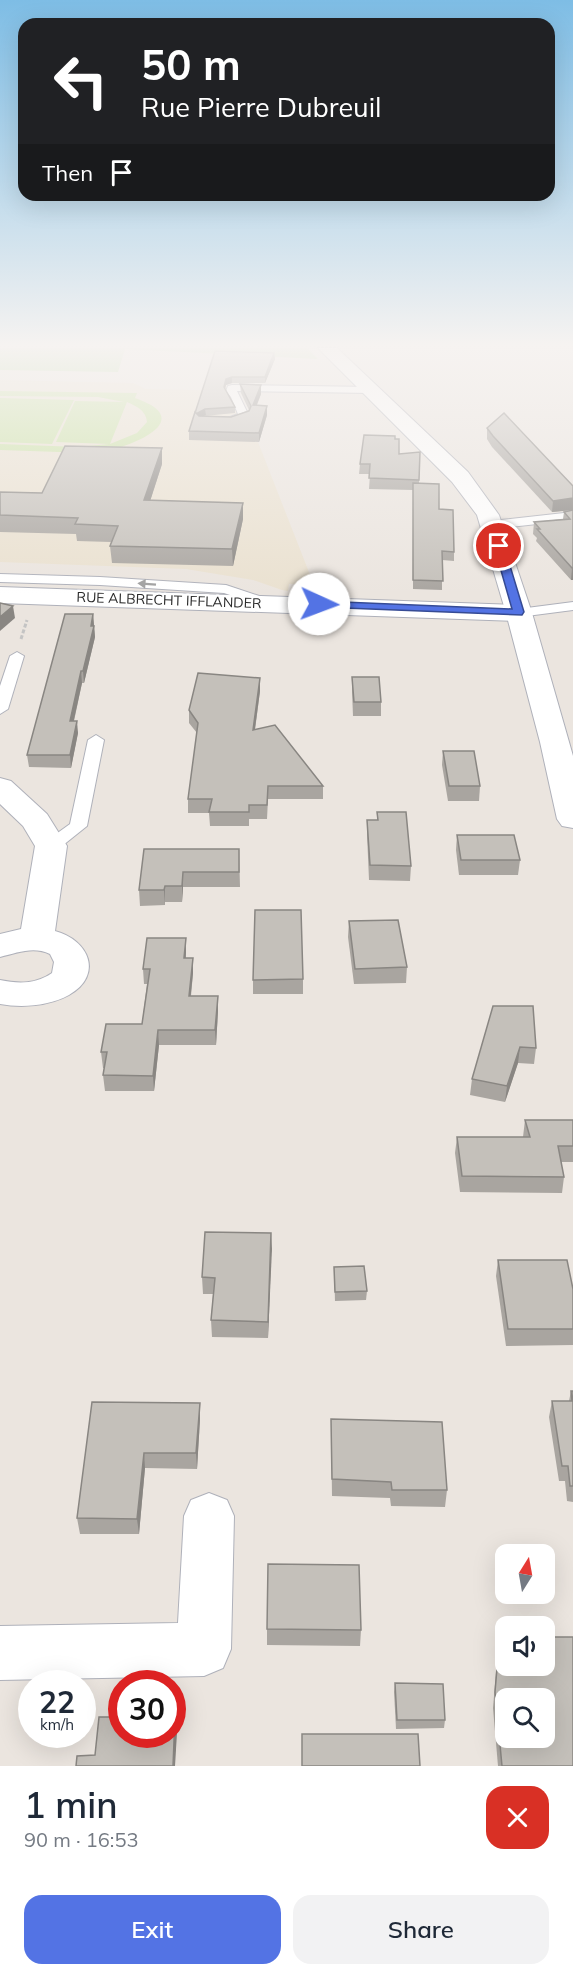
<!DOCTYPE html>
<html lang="en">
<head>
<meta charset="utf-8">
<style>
  :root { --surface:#fff; --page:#f2f2f3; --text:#1f2937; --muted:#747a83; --accent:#5373e4 }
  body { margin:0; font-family:Mulish,sans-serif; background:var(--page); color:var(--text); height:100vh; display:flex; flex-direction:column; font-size:22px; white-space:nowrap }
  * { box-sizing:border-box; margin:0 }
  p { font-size:20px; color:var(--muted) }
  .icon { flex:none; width:33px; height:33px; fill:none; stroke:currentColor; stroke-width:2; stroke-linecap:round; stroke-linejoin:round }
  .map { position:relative; height:1766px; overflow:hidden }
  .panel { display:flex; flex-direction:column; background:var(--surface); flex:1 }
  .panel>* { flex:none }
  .top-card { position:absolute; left:18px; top:18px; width:537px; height:183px; border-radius:18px; box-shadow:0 6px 24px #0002; background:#202124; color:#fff; overflow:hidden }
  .needle { width:39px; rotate:11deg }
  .buttons { position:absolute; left:495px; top:1544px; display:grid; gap:12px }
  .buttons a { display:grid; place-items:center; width:60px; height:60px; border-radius:12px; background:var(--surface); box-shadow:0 6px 24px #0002; font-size:30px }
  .speed { position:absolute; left:18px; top:1670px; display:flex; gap:12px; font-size:30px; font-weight:700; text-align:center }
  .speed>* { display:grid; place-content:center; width:78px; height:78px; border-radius:50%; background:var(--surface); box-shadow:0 6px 24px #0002; line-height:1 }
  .speed small { font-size:15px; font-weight:400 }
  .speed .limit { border:9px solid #d22; background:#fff; color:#111 }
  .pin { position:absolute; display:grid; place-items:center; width:51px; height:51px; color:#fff; margin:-26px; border:3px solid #fff; border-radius:50%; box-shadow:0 2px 6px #0007 }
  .me { position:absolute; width:66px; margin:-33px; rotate:92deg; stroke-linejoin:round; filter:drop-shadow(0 0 4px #0008) }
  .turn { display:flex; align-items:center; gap:21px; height:126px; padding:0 24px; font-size:27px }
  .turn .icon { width:78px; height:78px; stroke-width:2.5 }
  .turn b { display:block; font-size:42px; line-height:51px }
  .then { display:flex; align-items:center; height:57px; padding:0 24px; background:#0003; gap:12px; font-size:22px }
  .round { display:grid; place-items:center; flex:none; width:63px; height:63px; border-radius:18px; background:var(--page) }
  .overview { display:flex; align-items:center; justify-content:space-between; height:102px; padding:0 24px }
  h1 { font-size:36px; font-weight:600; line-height:45px }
  .action { display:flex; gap:12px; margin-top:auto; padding:12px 24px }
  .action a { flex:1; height:69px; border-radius:18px; background:var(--accent); color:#fff; font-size:24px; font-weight:600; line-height:69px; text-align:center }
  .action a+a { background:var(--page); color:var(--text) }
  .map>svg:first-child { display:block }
  .education { fill:#eae1d0 }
  .green { fill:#b7dba2 }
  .pitch { fill:#c7e19f; fill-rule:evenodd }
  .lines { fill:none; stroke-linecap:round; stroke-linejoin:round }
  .service-casing { stroke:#afb1ba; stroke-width:2 }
  .minor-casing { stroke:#afb1ba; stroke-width:2 }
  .tertiary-casing { stroke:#afb1ba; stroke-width:2 }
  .path-far1 { stroke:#c4c4c4; stroke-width:2; stroke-dasharray:3 1.5; stroke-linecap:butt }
  .path { stroke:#c4c4c4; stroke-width:3; stroke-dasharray:4 2; stroke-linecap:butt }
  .service { fill:#fff; fill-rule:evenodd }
  .minor { fill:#fff; fill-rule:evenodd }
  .tertiary { fill:#fff; fill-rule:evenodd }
  .wall { fill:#a9a5a0 }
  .shaded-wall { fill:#898682 }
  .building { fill:#c4c0ba; stroke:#898682; stroke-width:1.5; fill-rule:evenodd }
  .oneway { fill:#a0a0a0 }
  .route { fill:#5373e4; stroke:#364b94; stroke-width:1.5 }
  .labels { text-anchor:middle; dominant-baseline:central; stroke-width:4.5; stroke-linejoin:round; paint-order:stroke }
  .far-street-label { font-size:14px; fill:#2b2b2b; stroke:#fff }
</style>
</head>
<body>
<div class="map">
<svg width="573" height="1766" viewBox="0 0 573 1766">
  <rect width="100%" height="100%" fill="#ebe5df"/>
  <!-- education -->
  <polygon class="education" points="0,380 133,383 146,389 238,391 314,585 289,584 288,591 282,590 253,580 186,569 0,562"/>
  <!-- green -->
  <polygon class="green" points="0,348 307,348 318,359 125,349 118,372 0,370"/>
  <!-- pitch -->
  <g class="pitch">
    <path d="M0,391L137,393L135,398C187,416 152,437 121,447L149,455L0,450V444L78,447L109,444L56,442L75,401L124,402L98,397L0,396ZM127,402C136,406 146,410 147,422L137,433L110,444Z"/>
    <polygon points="0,398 74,400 52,444 0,442"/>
  </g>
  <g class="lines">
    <defs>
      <g id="service">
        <polygon points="232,385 372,387 377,390 372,393 237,391 249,416 226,425 222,424 222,420 238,414 231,397 226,391 228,386"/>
        <polygon points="573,512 573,520 492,529 486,525 492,521"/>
        <polygon points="0,574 100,577 226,585 271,600 273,603 266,607 224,593 100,585 0,582"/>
        <polygon points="573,602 573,610 519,617 512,613 519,609"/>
        <polygon points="17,652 24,656 8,709 0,714 0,686 10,656"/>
        <polygon points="96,735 104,740 87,826 57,850 45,850 42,846 45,842 70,824 88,740"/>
      </g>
      <g id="minor">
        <polygon points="0,587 519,605 528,608 532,613 528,618 519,621 0,603"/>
        <path d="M0,778L11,781L47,814L67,846L55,931C89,940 104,975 69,995C49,1006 22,1008 0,1004V980C19,984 36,984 52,973L54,962L50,954C33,946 17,953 0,957V934L21,929L35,846L23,826L0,804Z"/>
        <polygon points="209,1493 227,1500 234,1516 231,1649 223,1668 204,1676 0,1680 0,1626 178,1623 184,1516 191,1500"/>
      </g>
      <polygon id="tertiary" points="318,348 337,348 468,472 499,515 532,613 573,756 573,828 562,826 557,819 540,742 506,613 477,515 452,482"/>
    </defs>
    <!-- service casing -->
    <use href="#service" class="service-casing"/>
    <!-- minor casing -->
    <use href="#minor" class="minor-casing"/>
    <!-- tertiary casing -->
    <use href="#tertiary" class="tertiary-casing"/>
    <!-- path-far1 -->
    <polyline class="path-far1" points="0,349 4,348"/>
    <!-- path -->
    <polyline class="path" points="21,639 27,620"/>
    <!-- service -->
    <use href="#service" class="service"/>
    <!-- minor -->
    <use href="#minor" class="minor"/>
    <!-- tertiary -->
    <use href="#tertiary" class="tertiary"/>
  </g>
  <!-- wall -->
  <g class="wall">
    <polygon points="215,351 274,353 275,359 265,383 232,383 226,385 225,389 235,407 235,413 204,416 231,417 249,410 241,393 240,384 261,385 261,394 257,405 267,406 267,415 259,442 189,440 189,431 195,413"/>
    <polygon points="487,428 573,486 573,510 552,512 492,447 487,439"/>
    <polygon points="395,439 399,454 419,480 419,483 439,509 454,552 454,561 442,560 442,590 413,589 413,490 369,489 370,474 359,474 360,464"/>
    <polygon points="162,464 150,501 243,519 233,566 112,563 110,546 111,542 77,541 76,534 0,532 0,492 42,493"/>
    <polygon points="573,510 573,580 571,580 536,541 537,538 533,534 534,522 563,519 564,512"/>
    <polygon points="93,614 95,637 84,683 82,683 74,721 78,733 71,768 29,767 27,755"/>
    <polygon points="352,677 381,702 381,716 353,716 352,691"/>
    <polygon points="260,678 260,691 255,730 323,786 323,799 268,799 267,819 249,819 249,826 210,826 209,813 188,813 188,799 197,733 189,723 189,710"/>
    <polygon points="443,751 480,786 479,801 448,801 442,765"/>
    <polygon points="377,812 411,866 410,881 369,880 367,834 367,820 377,820"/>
    <polygon points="457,835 520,860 518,875 459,875 456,850"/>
    <polygon points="239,849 240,887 183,887 182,902 165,902 165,905 140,906 139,890"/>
    <polygon points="349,921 407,967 406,983 354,984 348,937"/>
    <polygon points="186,953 186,958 193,973 191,996 218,996 218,1011 216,1045 159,1045 154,1091 105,1091 103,1075 104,1068 103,1068 101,1052 142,1024 147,984 144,984 143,969"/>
    <polygon points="303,979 303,994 253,994 253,980"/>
    <polygon points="493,1006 536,1048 534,1064 518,1063 505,1102 470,1095 472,1079"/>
    <polygon points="525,1120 573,1120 573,1162 561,1162 564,1177 562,1193 460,1192 455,1153 457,1137 523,1137"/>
    <polygon points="271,1233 268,1338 212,1337 211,1320 213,1294 203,1294 202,1277"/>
    <polygon points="498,1260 573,1289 573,1345 506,1346 496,1276"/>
    <polygon points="334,1267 367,1291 366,1300 335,1301"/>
    <polygon points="571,1391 573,1391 573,1502 567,1501 565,1481 559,1481 549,1417 552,1401 569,1401"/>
    <polygon points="92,1402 200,1403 200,1419 197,1469 145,1468 139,1534 80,1534 77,1518"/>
    <polygon points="331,1419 447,1490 445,1507 391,1506 390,1498 332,1496"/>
    <polygon points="267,1629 361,1630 360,1646 267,1645"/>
    <polygon points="498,1656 573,1766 498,1766 493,1708 496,1672"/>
    <polygon points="395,1683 445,1720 444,1728 396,1729 394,1692"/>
  </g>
  <!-- shaded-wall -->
  <g class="shaded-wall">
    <polygon points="274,353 275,359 265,383 265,377"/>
    <polygon points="232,377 232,383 226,385 224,392 224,387 226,379"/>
    <polygon points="261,385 261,394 253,414 253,405"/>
    <polygon points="267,406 267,415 259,442 259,433"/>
    <polygon points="205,409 206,415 195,420 195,414"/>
    <polygon points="162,448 162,464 145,517 144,500"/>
    <polygon points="573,498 573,510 552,512 553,501"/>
    <polygon points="243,503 243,519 233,566 232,549"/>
    <polygon points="572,568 573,568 573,580 571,580"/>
    <polygon points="13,606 15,618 0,631 0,617"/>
    <polygon points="93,614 95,637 84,683 83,671"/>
    <polygon points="81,671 82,683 71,733 70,721"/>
    <polygon points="260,678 260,691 253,743 253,730"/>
    <polygon points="77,721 78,733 71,768 70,755"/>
    <polygon points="183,872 183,887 182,902 182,886"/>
    <polygon points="165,886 165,905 164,890"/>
    <polygon points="186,938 186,953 184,973 184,958"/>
    <polygon points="193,958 193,973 189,1011 189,996"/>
    <polygon points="218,996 218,1011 216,1045 215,1030"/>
    <polygon points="158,1030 159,1045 154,1091 153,1076"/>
    <polygon points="520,1047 518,1063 505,1102 507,1086"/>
    <polygon points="271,1233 272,1249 268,1338 268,1322"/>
    <polygon points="200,1403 200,1419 197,1469 196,1453"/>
    <polygon points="144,1453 145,1468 139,1534 137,1519"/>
    <polygon points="175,1717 177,1733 175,1766 173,1766"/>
  </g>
  <!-- building -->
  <g class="building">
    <polygon points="215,351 274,353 265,377 232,377 226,379 224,387 235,407 205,409 196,414 195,413"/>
    <polygon points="240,384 261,385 253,405 267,406 259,433 189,431 195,412 199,416 231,417 249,411 251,406"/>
    <polygon points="504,413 573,486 573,498 553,501 493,436 487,428"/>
    <polygon points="364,435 395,436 395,439 399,439 399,454 420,452 419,480 369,478 370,464 360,464"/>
    <polygon points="65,446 162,448 144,500 243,503 232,549 110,546 118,526 75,524 78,518 0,515 0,492 42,493"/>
    <polygon points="413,483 439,484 439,509 453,510 454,552 442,551 443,581 413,580"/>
    <polygon points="573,510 573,568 572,568 537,529 540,529 534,522 570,519 564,512"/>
    <polygon points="0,603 13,606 0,617"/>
    <polygon points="65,614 93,614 91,626 94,626 83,671 81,671 70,721 77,721 70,755 27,755"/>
    <polygon points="198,673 260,678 253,730 275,725 323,786 268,786 267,805 249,805 249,812 209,812 212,799 188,799 198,723 189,710"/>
    <polygon points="352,677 379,677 381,702 354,702"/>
    <polygon points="443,751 474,751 480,786 449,786"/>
    <polygon points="377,812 406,812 411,866 370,865 367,820 378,820"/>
    <polygon points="457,835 514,835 520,860 461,860"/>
    <polygon points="144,849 239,849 239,872 183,872 182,886 165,886 164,890 139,890"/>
    <polygon points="255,910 301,910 303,979 253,980"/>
    <polygon points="398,920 407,967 355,969 349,921"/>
    <polygon points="147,938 186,938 184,958 193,958 189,996 218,996 215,1030 158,1030 153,1076 103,1075 107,1052 101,1052 106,1024 142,1024 150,969 143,969"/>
    <polygon points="493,1006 533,1006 536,1048 520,1047 507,1086 472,1079"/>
    <polygon points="525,1120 573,1120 573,1146 558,1146 564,1177 462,1176 457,1137 530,1137"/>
    <polygon points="205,1232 271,1233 268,1322 211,1320 215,1278 202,1277"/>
    <polygon points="498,1260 567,1260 573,1289 573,1329 508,1329"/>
    <polygon points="364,1266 367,1291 335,1292 334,1267"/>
    <polygon points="571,1391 573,1391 573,1486 570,1486 568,1466 562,1466 552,1401 572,1401"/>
    <polygon points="92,1402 200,1403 196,1453 144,1453 137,1519 77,1518"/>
    <polygon points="331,1419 442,1422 447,1490 392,1490 391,1482 332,1479"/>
    <polygon points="268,1564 359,1565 361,1630 267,1629"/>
    <path d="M544,1637H573V1766H502L495,1692L498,1656H506V1665H544ZM506,1698H544V1737H506Z"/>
    <polygon points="395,1683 443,1684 445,1720 397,1720"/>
    <polygon points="99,1717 122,1717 122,1734 172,1734 172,1717 175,1717 173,1766 76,1766 77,1756 95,1755"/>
    <polygon points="302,1734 418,1734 420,1766 302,1766"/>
  </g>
  <!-- one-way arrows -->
  <defs><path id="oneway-solid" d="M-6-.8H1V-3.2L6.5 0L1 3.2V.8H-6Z" transform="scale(1.5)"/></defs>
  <use class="oneway" href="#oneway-solid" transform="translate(147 584) rotate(-176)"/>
  <!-- sky -->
  <linearGradient id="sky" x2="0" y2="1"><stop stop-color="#7ebde5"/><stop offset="0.58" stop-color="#f6f3f1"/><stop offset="1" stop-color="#f6f3f1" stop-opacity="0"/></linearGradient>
  <rect width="573" height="595" fill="url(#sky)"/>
  <!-- route -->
  <polygon class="route" points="495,544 504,546 524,612 522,615 319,607 314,604 319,601 512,609 494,546"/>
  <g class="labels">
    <!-- far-street labels -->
    <g class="far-street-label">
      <text transform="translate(169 600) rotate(2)">RUE ALBRECHT IFFLANDER</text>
    </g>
  </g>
</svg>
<div class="buttons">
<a><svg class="needle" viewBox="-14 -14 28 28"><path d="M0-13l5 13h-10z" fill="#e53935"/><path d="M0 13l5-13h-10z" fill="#747a83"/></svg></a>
<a><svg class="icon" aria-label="sound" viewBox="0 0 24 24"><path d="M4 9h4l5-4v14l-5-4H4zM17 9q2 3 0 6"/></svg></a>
<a><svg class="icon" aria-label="search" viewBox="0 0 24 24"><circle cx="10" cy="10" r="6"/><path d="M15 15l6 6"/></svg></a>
</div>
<div class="speed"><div>22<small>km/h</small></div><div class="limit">30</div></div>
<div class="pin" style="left:499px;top:546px;background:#d93025"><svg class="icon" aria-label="arrive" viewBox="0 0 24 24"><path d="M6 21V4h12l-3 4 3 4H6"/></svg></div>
<svg class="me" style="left:319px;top:604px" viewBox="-20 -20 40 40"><circle r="19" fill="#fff"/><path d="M0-13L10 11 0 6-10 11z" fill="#5373e4"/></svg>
<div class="top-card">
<div class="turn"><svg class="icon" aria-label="left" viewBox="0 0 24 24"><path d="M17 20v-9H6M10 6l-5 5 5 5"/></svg><div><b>50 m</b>Rue Pierre Dubreuil</div></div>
<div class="then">Then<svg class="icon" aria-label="arrive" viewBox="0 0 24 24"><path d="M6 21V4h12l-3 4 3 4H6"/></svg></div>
</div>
</div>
<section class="panel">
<div class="overview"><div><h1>1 min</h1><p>90 m · 16:53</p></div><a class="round" style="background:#d93025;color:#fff"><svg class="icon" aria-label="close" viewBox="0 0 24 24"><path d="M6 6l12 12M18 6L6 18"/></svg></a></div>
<div class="action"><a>Exit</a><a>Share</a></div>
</section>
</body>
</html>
